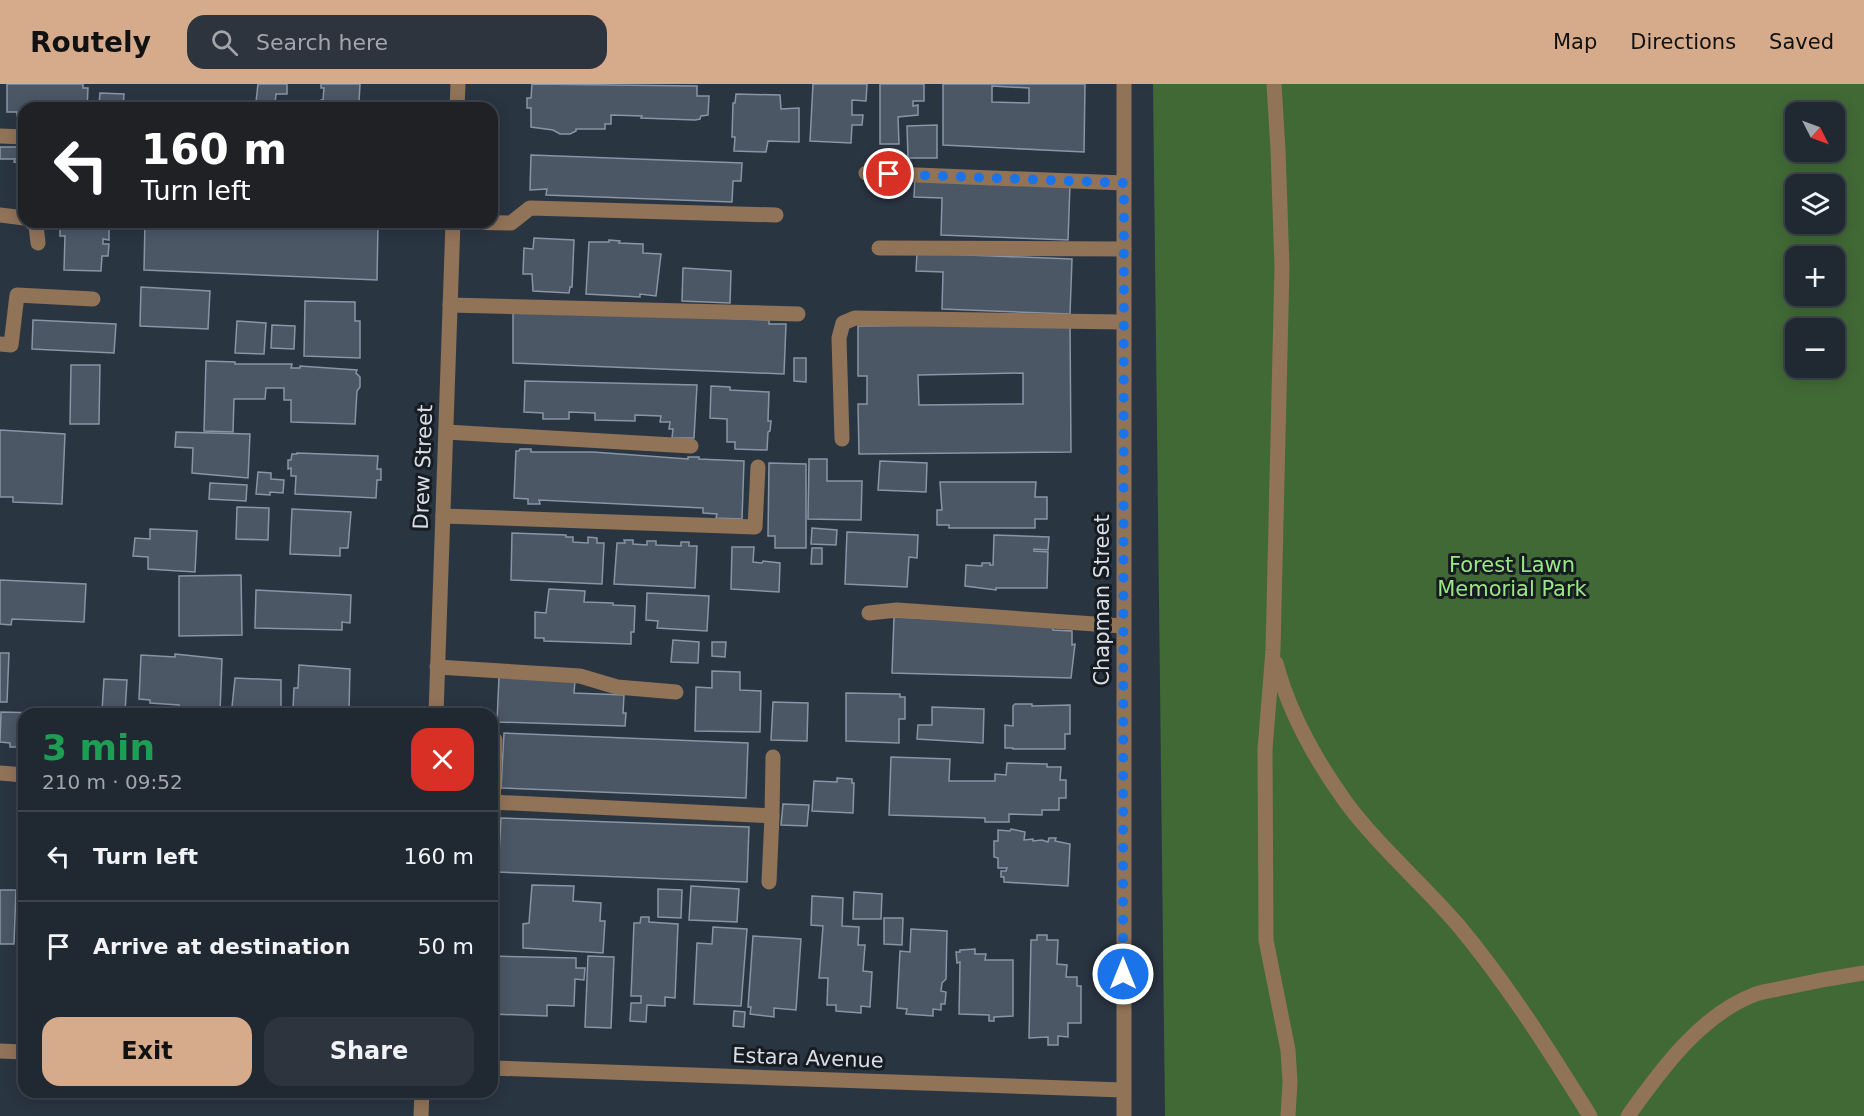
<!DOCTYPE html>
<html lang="en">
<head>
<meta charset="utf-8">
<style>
  :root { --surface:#202832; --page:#2d343e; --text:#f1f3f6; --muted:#a2a6ac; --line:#3d444d; --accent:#d6ab8b }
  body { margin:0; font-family:"DejaVu Sans",sans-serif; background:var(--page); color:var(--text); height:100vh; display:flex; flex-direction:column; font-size:22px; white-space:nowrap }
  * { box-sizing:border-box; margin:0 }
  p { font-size:20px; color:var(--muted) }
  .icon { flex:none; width:33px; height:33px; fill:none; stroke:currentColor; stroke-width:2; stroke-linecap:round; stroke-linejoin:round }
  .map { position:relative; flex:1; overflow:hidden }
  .drawer { position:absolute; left:18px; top:624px; width:480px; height:390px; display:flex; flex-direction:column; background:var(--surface); border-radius:18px; box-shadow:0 3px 15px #0003,0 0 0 2px var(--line) }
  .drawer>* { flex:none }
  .guide { position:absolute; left:18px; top:18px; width:480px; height:126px; border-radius:18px; box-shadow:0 3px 15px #0003,0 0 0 2px var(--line); background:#202124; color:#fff; overflow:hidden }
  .needle { width:39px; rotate:132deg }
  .buttons { position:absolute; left:1785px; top:18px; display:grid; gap:12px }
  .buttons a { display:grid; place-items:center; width:60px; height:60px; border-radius:12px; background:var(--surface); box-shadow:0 3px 15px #0003,0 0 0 2px var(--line); font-size:30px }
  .pin { position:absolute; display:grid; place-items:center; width:51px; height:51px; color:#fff; margin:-26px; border:3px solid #fff; border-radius:50%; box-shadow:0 2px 6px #0007 }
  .me { position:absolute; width:66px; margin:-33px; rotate:0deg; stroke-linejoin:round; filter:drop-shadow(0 0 4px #0008) }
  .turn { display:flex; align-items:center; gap:21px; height:126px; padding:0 24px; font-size:27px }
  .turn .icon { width:78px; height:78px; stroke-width:2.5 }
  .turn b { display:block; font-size:42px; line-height:51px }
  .round { display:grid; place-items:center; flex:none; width:63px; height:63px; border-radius:18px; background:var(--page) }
  .head { display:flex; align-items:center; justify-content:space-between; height:102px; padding:0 24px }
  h1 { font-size:36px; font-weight:700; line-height:45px; color:#1e9e55 }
  .primary-button { display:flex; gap:12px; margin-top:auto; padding:12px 24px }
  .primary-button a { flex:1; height:69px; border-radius:18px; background:var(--accent); color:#111; font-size:24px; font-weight:700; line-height:69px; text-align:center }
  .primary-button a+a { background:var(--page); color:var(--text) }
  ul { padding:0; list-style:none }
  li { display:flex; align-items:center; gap:18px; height:90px; padding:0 24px; border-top:2px solid var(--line) }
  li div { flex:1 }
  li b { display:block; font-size:22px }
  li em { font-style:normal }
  header { display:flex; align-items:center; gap:36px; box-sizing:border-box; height:84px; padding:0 30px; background:var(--accent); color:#111 }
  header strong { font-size:28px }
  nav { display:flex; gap:33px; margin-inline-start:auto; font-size:21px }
  .search { width:420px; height:54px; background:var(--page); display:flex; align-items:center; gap:15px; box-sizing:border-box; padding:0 21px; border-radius:18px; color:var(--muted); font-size:22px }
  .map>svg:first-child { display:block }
  .green { fill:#416935; fill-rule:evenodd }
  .building { fill:#4b5765; stroke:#8895a4; stroke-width:1.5; fill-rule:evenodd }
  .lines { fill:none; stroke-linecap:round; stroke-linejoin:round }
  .minor { stroke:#917358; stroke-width:15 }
  .route { stroke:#1a73e8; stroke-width:10; stroke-dasharray:0 18 }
  .labels { text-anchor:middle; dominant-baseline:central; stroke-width:6; stroke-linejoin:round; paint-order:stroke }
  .street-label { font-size:21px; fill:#d9dfe8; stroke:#171c22 }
  .park-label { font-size:21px; fill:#9ae783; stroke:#171c22 }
</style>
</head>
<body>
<header>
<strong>Routely</strong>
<div class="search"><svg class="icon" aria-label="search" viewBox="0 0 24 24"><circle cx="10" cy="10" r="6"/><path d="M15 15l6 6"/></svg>Search here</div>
<nav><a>Map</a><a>Directions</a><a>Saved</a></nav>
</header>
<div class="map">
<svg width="1864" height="1032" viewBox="0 0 1864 1032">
  <rect width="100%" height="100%" fill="#2a3542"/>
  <!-- green -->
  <path class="green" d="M1153,0H1864V1032H1165ZM1796,28H1834V68H1796ZM1796,100H1834V140H1796ZM1796,172H1834V212H1796ZM1796,244H1834V284H1796Z"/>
  <!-- building -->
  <g class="building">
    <polygon points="7,0 83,0 83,4 88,4 87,24 24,24 24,32 17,32 17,28 7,28"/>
    <polygon points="258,0 287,0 287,10 276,10 275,19 256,18"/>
    <polygon points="321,0 360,0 359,18 361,18 361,23 363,24 323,24 323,22 320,22 321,16 323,16 324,4 321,4"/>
    <polygon points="532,0 697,2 697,12 709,12 708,31 701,32 700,35 695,36 641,34 642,32 611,31 611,40 605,40 605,45 576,45 576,47 570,50 560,50 553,46 531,43 531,24 527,24 527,14 531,14"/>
    <polygon points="813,0 867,0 866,17 852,16 852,31 863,31 862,41 852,41 851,59 810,57"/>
    <polygon points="880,0 924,0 924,17 913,17 913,22 918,21 918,31 898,33 899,60 880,60"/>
    <path d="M943,0H1085L1084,68L943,61ZM992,2L1029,4V19L992,18Z"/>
    <polygon points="100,9 124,10 123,24 125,24 97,24 97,21 99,21"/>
    <polygon points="736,10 780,11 781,25 799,24 799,58 768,57 766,68 734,67 735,53 732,53 733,19 735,19"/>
    <polygon points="937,41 937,74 908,74 907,42"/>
    <polygon points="0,63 24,63 24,80 14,78 15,75 0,75"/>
    <polygon points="531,71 742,79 741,97 733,97 732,118 546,111 547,105 530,106"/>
    <polygon points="915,94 1070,101 1068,156 941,151 942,114 914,113"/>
    <polygon points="66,138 103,138 103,144 109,144 109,156 103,155 103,160 109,160 108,172 102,172 101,187 64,186 65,152 60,152 60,142 66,142"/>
    <polygon points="145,138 322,138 378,140 377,196 144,186"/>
    <polygon points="534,154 574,156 572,203 570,203 569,209 533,207 532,190 523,190 524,164 533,165"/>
    <polygon points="609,156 620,157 619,159 643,160 643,169 661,170 656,212 640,210 640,213 586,210 589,158 609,158"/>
    <polygon points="917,169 1072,175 1070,230 942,225 943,188 916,187"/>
    <polygon points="683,184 731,187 730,219 682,217"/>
    <polygon points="141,203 210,207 208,245 140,242"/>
    <polygon points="305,217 355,218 355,237 360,237 360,274 304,272"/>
    <polygon points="513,226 769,236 769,240 786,240 784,290 513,279"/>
    <polygon points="33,236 116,240 114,269 32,265"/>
    <polygon points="237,237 266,239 264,270 235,269"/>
    <path d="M1070,240L1071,368L859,370L858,320H867V292H858V242ZM1023,289V320L919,321L918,291Z"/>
    <polygon points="272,241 295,242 294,265 271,264"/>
    <polygon points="794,274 806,274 806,298 794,297"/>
    <polygon points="206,277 235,278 235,280 292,280 291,284 300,284 300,282 357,286 356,289 360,293 360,303 357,307 355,340 291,338 291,316 284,316 284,304 266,304 265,315 234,315 233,348 204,347"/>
    <polygon points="71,281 100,281 99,340 70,340"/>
    <polygon points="525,297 697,301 694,354 672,354 673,345 669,345 670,338 660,338 661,332 635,331 635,337 595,336 595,329 569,328 569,335 543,335 543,329 524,328"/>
    <polygon points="711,302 730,303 730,306 769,308 768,337 771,337 770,347 768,348 767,366 735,365 735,358 727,358 727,335 710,334"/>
    <polygon points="0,346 65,350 62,420 13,418 13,413 0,413"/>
    <polygon points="176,348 250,350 248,394 192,389 193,364 175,363"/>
    <polygon points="520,365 531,365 531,368 593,368 688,375 688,373 699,373 699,375 744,377 742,435 716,434 717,430 703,429 703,424 539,416 540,420 528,420 528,415 514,414 516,367 519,367"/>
    <polygon points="297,369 378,372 377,385 381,385 381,396 377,396 376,414 295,410 296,392 291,392 291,384 288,385 288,376 291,376 292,370 297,370"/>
    <polygon points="809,375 827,375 827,397 862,397 861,436 808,435"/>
    <polygon points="880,377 927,379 926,408 878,406"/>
    <polygon points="769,379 806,380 806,464 775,464 775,452 768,452"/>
    <polygon points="258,388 271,389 271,395 284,396 283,409 270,408 270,411 256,410"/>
    <polygon points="940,398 1036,398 1035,413 1047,413 1047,435 1035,435 1035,444 949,444 949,441 937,441 937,426 942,426"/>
    <polygon points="210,399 247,401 246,417 209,415"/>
    <polygon points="237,423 269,424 268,456 236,455"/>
    <polygon points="292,425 351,428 348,464 340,464 340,472 290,470"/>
    <polygon points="812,444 837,446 836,461 811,460"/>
    <polygon points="150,445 197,447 195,488 148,485 148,473 133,472 135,454 150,455"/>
    <polygon points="847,448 918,451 917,474 909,473 907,503 845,500"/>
    <polygon points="512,449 566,451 566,453 573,453 573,458 588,459 588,453 597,454 597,459 604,459 602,500 511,496"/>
    <polygon points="994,451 1049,453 1048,466 1034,465 1034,467 1048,468 1047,504 996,504 996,506 965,502 966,481 982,482 982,479 990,479 990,481 993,481"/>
    <polygon points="624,456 633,456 633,460 647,461 647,457 656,457 656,461 681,462 681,458 689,458 689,462 697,462 695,504 614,500 617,459 625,459"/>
    <polygon points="732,463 754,463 753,478 762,479 763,477 780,479 779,508 731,505"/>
    <polygon points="812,464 822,464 822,480 811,480"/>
    <polygon points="241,491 242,551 179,552 179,492"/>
    <polygon points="0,496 86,500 84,538 12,535 11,541 0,540"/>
    <polygon points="549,505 585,507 584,518 613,519 613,521 635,522 634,548 631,548 631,560 544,557 544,554 535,554 535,528 546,529"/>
    <polygon points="256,506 351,511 350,539 342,538 342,546 255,544"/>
    <polygon points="647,509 709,512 707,547 657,544 658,537 646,536"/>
    <polygon points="894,533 1053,541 1053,546 1072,547 1072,561 1075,560 1071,594 892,589"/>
    <polygon points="673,556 699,558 698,579 671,578"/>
    <polygon points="712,558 726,558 725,573 712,572"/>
    <polygon points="0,569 9,569 7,618 0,618"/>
    <polygon points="175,570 222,575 220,628 179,626 179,621 150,619 150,616 139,615 141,571 175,573"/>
    <polygon points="299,581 350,585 349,627 334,627 335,630 328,630 328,626 293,625 294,604 298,604"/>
    <polygon points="712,587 740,588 740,606 761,607 760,648 695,647 696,603 712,604"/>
    <polygon points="499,593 575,596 574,609 624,611 623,629 626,629 625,642 497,638"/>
    <polygon points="235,594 281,596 281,629 242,628 238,624 232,623"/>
    <polygon points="104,595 127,596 125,628 102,626"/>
    <polygon points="846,609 900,610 900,613 905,613 905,635 899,635 899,659 846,657"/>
    <polygon points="773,618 808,619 807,657 771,656"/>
    <polygon points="1015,620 1032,620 1032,622 1070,621 1070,650 1065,650 1065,665 1013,665 1013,664 1005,664 1005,641 1013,642 1013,622"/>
    <polygon points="932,623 984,625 983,659 917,655 918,641 932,641"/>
    <polygon points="50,626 101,628 101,630 50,630"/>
    <polygon points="1,628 40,629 24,630 24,663 10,663 10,659 0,658"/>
    <polygon points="504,649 748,659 746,714 501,704"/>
    <polygon points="891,673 950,675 949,697 995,697 995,690 1006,691 1007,679 1047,680 1047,683 1061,683 1060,696 1066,696 1066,714 1059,714 1059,726 1042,726 1042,731 1009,730 1009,738 985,738 985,734 889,731"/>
    <polygon points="837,694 852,695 852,699 854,699 853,729 812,727 814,697 837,698"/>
    <polygon points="783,720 809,721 807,742 781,741"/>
    <polygon points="501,734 749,743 747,798 498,788"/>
    <polygon points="1011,745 1025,748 1024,756 1033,755 1033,757 1042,756 1048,758 1049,754 1056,754 1055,757 1070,760 1068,802 1004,798 1004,793 1001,793 1001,787 1006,787 1007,784 998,784 998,774 994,773 994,757 998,757 998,746 1010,747"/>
    <polygon points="532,801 574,802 573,817 601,819 600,837 605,837 603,869 523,864 523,840 529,839"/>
    <polygon points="691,802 739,805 737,838 689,836"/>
    <polygon points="658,805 682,806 681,834 658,833"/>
    <polygon points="0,806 16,806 14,860 0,860"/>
    <polygon points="854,808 882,810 881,835 853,835"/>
    <polygon points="812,812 843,814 842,842 859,843 858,861 865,861 863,887 872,888 870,923 861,922 861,929 836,927 836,921 827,921 828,894 819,894 823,842 811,841"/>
    <polygon points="641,833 649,833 649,838 678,840 675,914 665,913 665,922 647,921 646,938 630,937 631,919 641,919 641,912 631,912 634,839 640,839"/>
    <polygon points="884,834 903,834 902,861 884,860"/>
    <polygon points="713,843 747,845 741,922 694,920 697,859 712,860"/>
    <polygon points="911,845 947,847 946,895 942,899 941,907 946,908 945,920 941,920 941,926 933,925 933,932 906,930 907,925 897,924 900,867 910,868"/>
    <polygon points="1037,851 1047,851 1047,856 1058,856 1057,880 1067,881 1066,893 1077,893 1077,902 1081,902 1081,939 1068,939 1068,953 1058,952 1058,961 1048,961 1048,953 1029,954 1031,856 1037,856"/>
    <polygon points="753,852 801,855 796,926 774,924 774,933 750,930 751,923 748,923"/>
    <polygon points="975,865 975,870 986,870 985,876 1013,876 1013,932 994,933 994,937 989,937 989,931 959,930 960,878 957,879 956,868 960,868 960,866"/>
    <polygon points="492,872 576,874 576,884 585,884 584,896 575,895 574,922 547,921 547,932 492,930"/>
    <polygon points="588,872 614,873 611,944 585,943"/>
    <polygon points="734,927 745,928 744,943 733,942"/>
  </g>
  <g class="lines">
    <!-- minor -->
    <g class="minor">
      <polyline points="1124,0 1124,1032"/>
      <polyline points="1274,0 1278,66 1282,183 1273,566 1265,665 1266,856 1288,966 1290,998 1288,1032"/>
      <polyline points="457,24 458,0"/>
      <polyline points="0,52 24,53"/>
      <polyline points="866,89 1124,99"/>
      <polyline points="0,131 24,134"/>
      <polyline points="31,138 36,141 38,159"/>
      <polyline points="879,164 1124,165"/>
      <polyline points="450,221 798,230"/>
      <polyline points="0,260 11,261 17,211 93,215"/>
      <polyline points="446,348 691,362"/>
      <polyline points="842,355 839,254 843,239 855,234 1123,238"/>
      <polyline points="443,432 755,443 758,383"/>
      <polyline points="869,529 897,526 1123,542"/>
      <path d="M1276,579C1289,629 1315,675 1345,717C1378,762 1422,799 1458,841C1508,901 1549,966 1590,1032"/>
      <polyline points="437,583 580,592 617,603 676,608"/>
      <polyline points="436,630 453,138 511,139 530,124 776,131"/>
      <polyline points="0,689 24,691"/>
      <polyline points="492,718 772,732 773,673"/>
      <polyline points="492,762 495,656"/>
      <polyline points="769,798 772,732"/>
      <polyline points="0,967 24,968"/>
      <polyline points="492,984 1123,1006"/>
      <polyline points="421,1032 422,1008"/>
      <path d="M1628,1032C1660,987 1701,930 1756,910C1764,907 1774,906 1783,904C1810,898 1837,893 1864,889"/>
    </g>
  </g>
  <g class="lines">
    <!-- route -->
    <polyline class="route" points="889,90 1124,99 1123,890"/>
  </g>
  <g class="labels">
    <!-- street labels -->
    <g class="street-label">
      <text transform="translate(423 383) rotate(-88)">Drew Street</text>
      <text transform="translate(1102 516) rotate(-90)">Chapman Street</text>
      <text transform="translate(808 974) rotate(2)">Estara Avenue</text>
    </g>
    <!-- park labels -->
    <g class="park-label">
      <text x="1512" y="481">Forest Lawn<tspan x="1512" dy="24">Memorial Park</tspan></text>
    </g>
  </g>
</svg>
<div class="buttons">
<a><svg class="needle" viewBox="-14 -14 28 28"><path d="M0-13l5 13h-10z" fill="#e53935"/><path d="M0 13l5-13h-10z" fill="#a2a6ac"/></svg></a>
<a><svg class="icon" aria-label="layers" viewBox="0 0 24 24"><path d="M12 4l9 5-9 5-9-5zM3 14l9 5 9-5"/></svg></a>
<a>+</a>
<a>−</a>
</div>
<div class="pin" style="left:889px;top:90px;background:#d93025"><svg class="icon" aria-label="arrive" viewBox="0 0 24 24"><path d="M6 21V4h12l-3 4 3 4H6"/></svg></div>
<svg class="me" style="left:1123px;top:890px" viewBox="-20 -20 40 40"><circle r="17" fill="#1a73e8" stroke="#fff" stroke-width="3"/><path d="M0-11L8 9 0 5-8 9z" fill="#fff"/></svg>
<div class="guide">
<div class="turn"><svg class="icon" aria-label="left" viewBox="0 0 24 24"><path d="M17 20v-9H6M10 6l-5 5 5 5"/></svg><div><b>160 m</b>Turn left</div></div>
</div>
<section class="drawer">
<div class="head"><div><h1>3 min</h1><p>210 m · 09:52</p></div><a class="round" style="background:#d93025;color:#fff"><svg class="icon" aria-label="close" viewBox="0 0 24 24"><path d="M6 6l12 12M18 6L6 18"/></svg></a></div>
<ul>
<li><svg class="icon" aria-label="left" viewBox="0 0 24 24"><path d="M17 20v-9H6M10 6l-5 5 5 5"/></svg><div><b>Turn left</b></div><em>160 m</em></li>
<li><svg class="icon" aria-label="arrive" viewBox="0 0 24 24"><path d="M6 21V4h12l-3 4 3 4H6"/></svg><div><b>Arrive at destination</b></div><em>50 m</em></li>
</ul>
<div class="primary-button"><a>Exit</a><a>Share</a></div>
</section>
</div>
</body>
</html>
